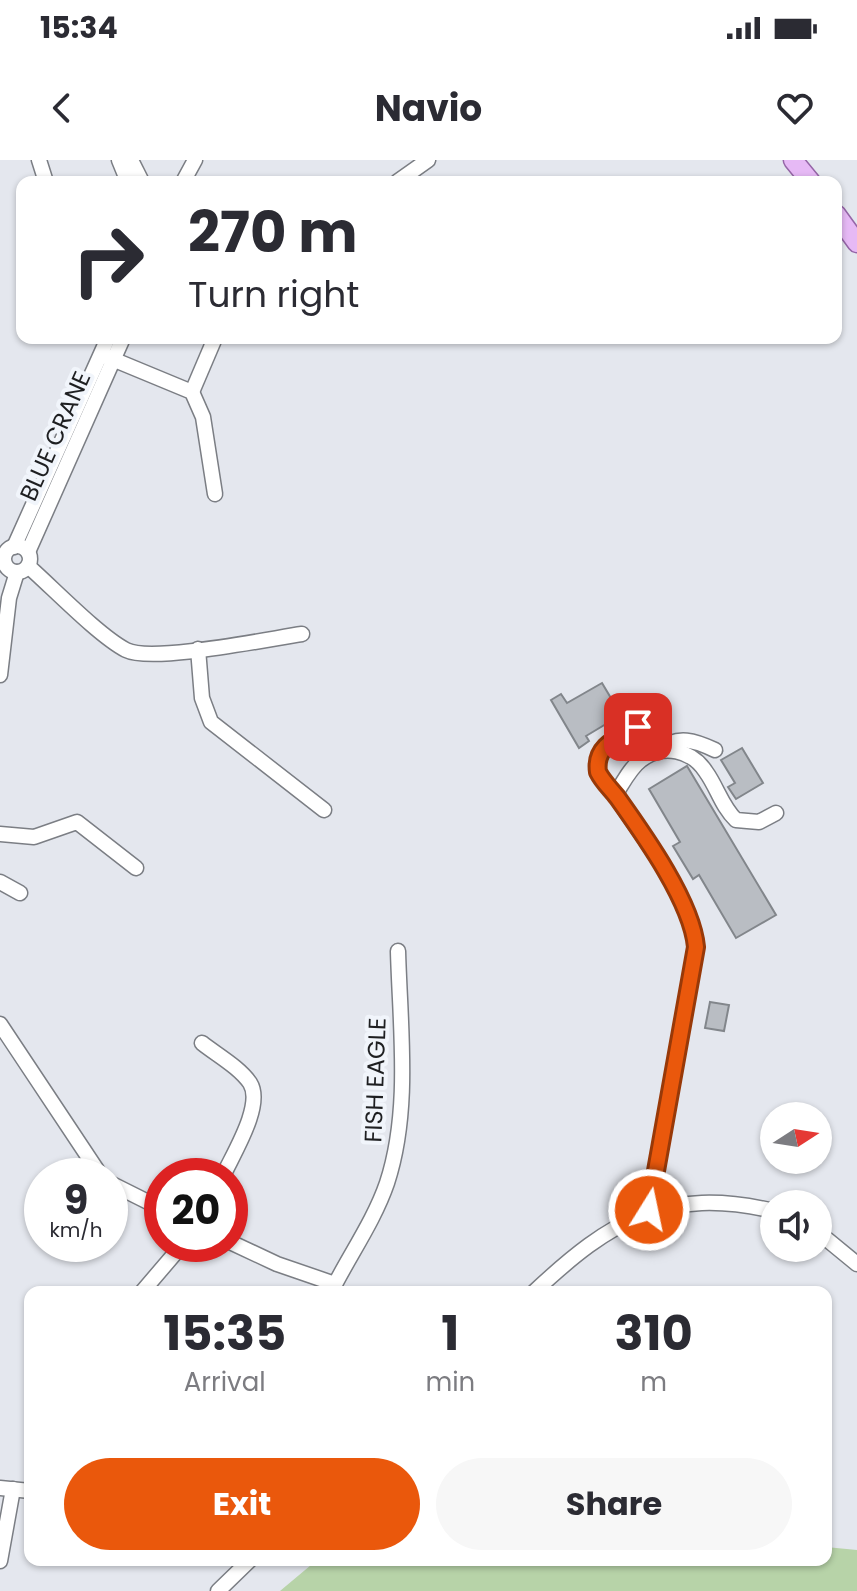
<!DOCTYPE html>
<html lang="en">
<head>
<meta charset="utf-8">
<style>
  :root { --surface:#fff; --page:#f7f7f7; --text:#2b2b33; --muted:#7c7c81; --accent:#ea580c }
  body { margin:0; font-family:Poppins,sans-serif; background:var(--page); color:var(--text); height:100vh; display:flex; flex-direction:column; font-size:30px; white-space:nowrap }
  * { box-sizing:border-box; margin:0 }
  p { font-size:26px; color:var(--muted) }
  .icon { flex:none; width:44px; height:44px; fill:none; stroke:currentColor; stroke-width:2; stroke-linecap:round; stroke-linejoin:round }
  .map { position:relative; flex:1; overflow:hidden }
  .side { position:absolute; left:24px; top:1126px; width:808px; height:280px; display:flex; flex-direction:column; background:var(--surface); border-radius:16px; box-shadow:0 2px 6px #0004 }
  .side>* { flex:none }
  .hud { position:absolute; left:16px; top:16px; width:826px; height:168px; border-radius:16px; box-shadow:0 2px 6px #0004; background:#fff; color:var(--text); overflow:hidden }
  .needle { width:52px; rotate:78deg }
  .fabs { position:absolute; left:760px; top:942px; display:grid; gap:16px }
  .fabs a { display:grid; place-items:center; width:72px; height:72px; border-radius:50%; background:var(--surface); box-shadow:0 2px 6px #0004; font-size:40px }
  .speed { position:absolute; left:24px; top:998px; display:flex; gap:16px; font-size:40px; font-weight:700; text-align:center }
  .speed>* { display:grid; place-content:center; width:104px; height:104px; border-radius:50%; background:var(--surface); box-shadow:0 2px 6px #0004; line-height:1 }
  .speed small { font-size:20px; font-weight:400 }
  .speed .limit { border:12px solid #d22; background:#fff; color:#111 }
  .pin { position:absolute; display:grid; place-items:center; width:68px; height:68px; color:#fff; margin:-34px; border-radius:16px; box-shadow:0 4px 12px #0006 }
  .me { position:absolute; width:88px; margin:-44px; rotate:10deg; stroke-linejoin:round; filter:drop-shadow(0 0 6px #0008) }
  .turn { display:flex; align-items:center; gap:28px; height:168px; padding:0 40px; font-size:36px }
  .turn .icon { width:104px; height:104px; stroke-width:2.5 }
  .turn b { display:block; font-size:56px; line-height:68px }
  .eta { display:flex; justify-content:space-evenly; align-items:center; height:136px; text-align:center }
  .eta b { font-size:48px; font-weight:700; line-height:56px }
  .cta { display:flex; gap:16px; margin-top:auto; padding:16px 40px }
  .cta a { flex:1; height:92px; border-radius:48px; background:var(--accent); color:#fff; font-size:32px; font-weight:700; line-height:92px; text-align:center }
  .cta a+a { background:var(--page); color:var(--text) }
  .status { display:flex; justify-content:space-between; align-items:center; height:56px; padding:0 40px; background:var(--surface); direction:ltr }
  .status svg { height:22px; fill:currentColor }
  header { display:flex; justify-content:space-between; align-items:center; height:104px; padding:0 40px; background:var(--surface); font-size:36px; font-weight:700 }
  .map>svg:first-child { display:block }
  .green { fill:#b7d3a8 }
  .building { fill:#b9bdc3; stroke:#82868b; stroke-width:2 }
  .lines { fill:none; stroke-linecap:round; stroke-linejoin:round }
  .minor-casing { stroke:#7b7e84; stroke-width:17 }
  .major-casing { stroke:#9565a7; stroke-width:21 }
  .minor { stroke:#fff; stroke-width:14 }
  .major { stroke:#e6b9f5; stroke-width:18 }
  .route-casing { stroke:#983908; stroke-width:20 }
  .route { stroke:#ea580c; stroke-width:14 }
  .labels { text-anchor:middle; dominant-baseline:central; stroke-width:8; stroke-linejoin:round; paint-order:stroke }
  .street-label { font-size:24px; fill:#1e1f21; stroke:#f1f5fb }
</style>
</head>
<body>
<div class="status"><b>15:34</b><svg viewBox="0 0 49 12"><path d="M0 12V9h3v3zM5 12V6h3v6zM10 12V3h3v9zM15 12V0h3v12zM26 1h20v11H26zM47 4h2v5h-2z"/></svg></div>
<header><svg class="icon" aria-label="back" viewBox="0 0 24 24"><path d="M15 5l-7 7 7 7"/></svg>Navio<svg class="icon" aria-label="heart" viewBox="0 0 24 24"><path d="M12 20l-8-8c-3-5 5-10 8-4 3-6 11-1 8 4z"/></svg></header>
<div class="map">
<svg width="857" height="1431" viewBox="0 0 857 1431">
  <rect width="100%" height="100%" fill="#e4e7ee"/>
  <!-- green -->
  <polygon class="green" points="826,1387 857,1390 857,1431 280,1431 317,1400 826,1400"/>
  <!-- building -->
  <g class="building">
    <polygon points="602,523 621,555 586,576 589,581 579,588 551,540 561,534 567,543"/>
    <polygon points="742,588 763,623 736,639 728,627 735,623 721,600"/>
    <polygon points="687,606 776,755 736,778 699,715 693,719 673,686 680,682 649,629"/>
    <polygon points="710,842 729,845 724,871 705,868"/>
  </g>
  <g class="lines">
    <defs>
      <g id="minor">
        <polyline points="39,0 46,22"/>
        <polyline points="119,0 128,22"/>
        <polyline points="131,0 142,22"/>
        <polyline points="183,22 195,0"/>
        <polyline points="397,22 428,0"/>
        <polyline points="105,196 192,232 203,257 215,334"/>
        <polyline points="192,232 215,178"/>
        <circle cx="17" cy="399" r="13"/>
        <polyline points="14,387 108,178"/>
        <polyline points="28,392 123,178"/>
        <path d="M28,406C53,428 99,476 126,490C152,503 268,479 302,474"/>
        <polyline points="198,489 202,538 211,562 324,650"/>
        <polyline points="0,515 9,438 17,412"/>
        <path d="M660,590C677,574 696,581 715,590"/>
        <path d="M615,635C579,598 603,586 638,567"/>
        <polyline points="0,674 34,677 77,662 136,708"/>
        <polyline points="0,722 20,733"/>
        <polyline points="0,864 101,1016"/>
        <path d="M202,883C217,895 239,907 250,923C264,945 233,994 223,1016"/>
        <polyline points="110,1023 162,1049"/>
        <path d="M649,1050L696,787C692,737 642,678 615,635C623,623 630,608 641,600C663,583 692,590 706,612C717,627 722,647 736,660L759,662L776,653"/>
        <polyline points="818,1072 857,1104"/>
        <polyline points="230,1082 277,1104 335,1124"/>
        <polyline points="142,1132 183,1084"/>
        <path d="M331,1132C349,1096 374,1061 387,1023C411,950 400,867 398,791"/>
        <path d="M534,1132C611,1060 666,1026 774,1051"/>
        <polyline points="0,1328 30,1331"/>
        <polyline points="0,1401 13,1329"/>
        <polyline points="218,1431 250,1400"/>
      </g>
      <g id="major">
        <polyline points="793,0 811,22"/>
        <polyline points="836,54 857,83"/>
      </g>
    </defs>
    <!-- minor casing -->
    <use href="#minor" class="minor-casing"/>
    <!-- major casing -->
    <use href="#major" class="major-casing"/>
    <!-- minor -->
    <use href="#minor" class="minor"/>
    <!-- major -->
    <use href="#major" class="major"/>
  </g>
  <g class="lines">
    <defs>
      <path id="route" d="M638,567C618,578 594,585 598,612C603,622 610,628 617,637C644,675 692,742 696,787L649,1050"/>
    </defs>
    <!-- route casing -->
    <use href="#route" class="route-casing"/>
    <!-- route -->
    <use href="#route" class="route"/>
  </g>
  <g class="labels">
    <!-- street labels -->
    <g class="street-label">
      <text transform="translate(55 276) rotate(-66)">BLUE CRANE</text>
      <text transform="translate(375 920) rotate(-88)">FISH EAGLE</text>
    </g>
  </g>
</svg>
<div class="fabs">
<a><svg class="needle" viewBox="-14 -14 28 28"><path d="M0-13l5 13h-10z" fill="#e53935"/><path d="M0 13l5-13h-10z" fill="#7c7c81"/></svg></a>
<a><svg class="icon" aria-label="sound" viewBox="0 0 24 24"><path d="M4 9h4l5-4v14l-5-4H4zM17 9q2 3 0 6"/></svg></a>
</div>
<div class="speed"><div>9<small>km/h</small></div><div class="limit">20</div></div>
<div class="pin" style="left:638px;top:567px;background:#d93025"><svg class="icon" aria-label="arrive" viewBox="0 0 24 24"><path d="M6 21V4h12l-3 4 3 4H6"/></svg></div>
<svg class="me" style="left:649px;top:1050px" viewBox="-20 -20 40 40"><circle r="17" fill="#ea580c" stroke="#fff" stroke-width="3"/><path d="M0-11L8 9 0 5-8 9z" fill="#fff"/></svg>
<div class="hud">
<div class="turn"><svg class="icon" aria-label="right" viewBox="0 0 24 24"><path d="M7 20v-9h11M14 6l5 5-5 5"/></svg><div><b>270 m</b>Turn right</div></div>
</div>
<section class="side">
<div class="eta">
<div><b>15:35</b><p>Arrival</p></div>
<div><b>1</b><p>min</p></div>
<div><b>310</b><p>m</p></div>
</div>
<div class="cta"><a>Exit</a><a>Share</a></div>
</section>
</div>
</body>
</html>
